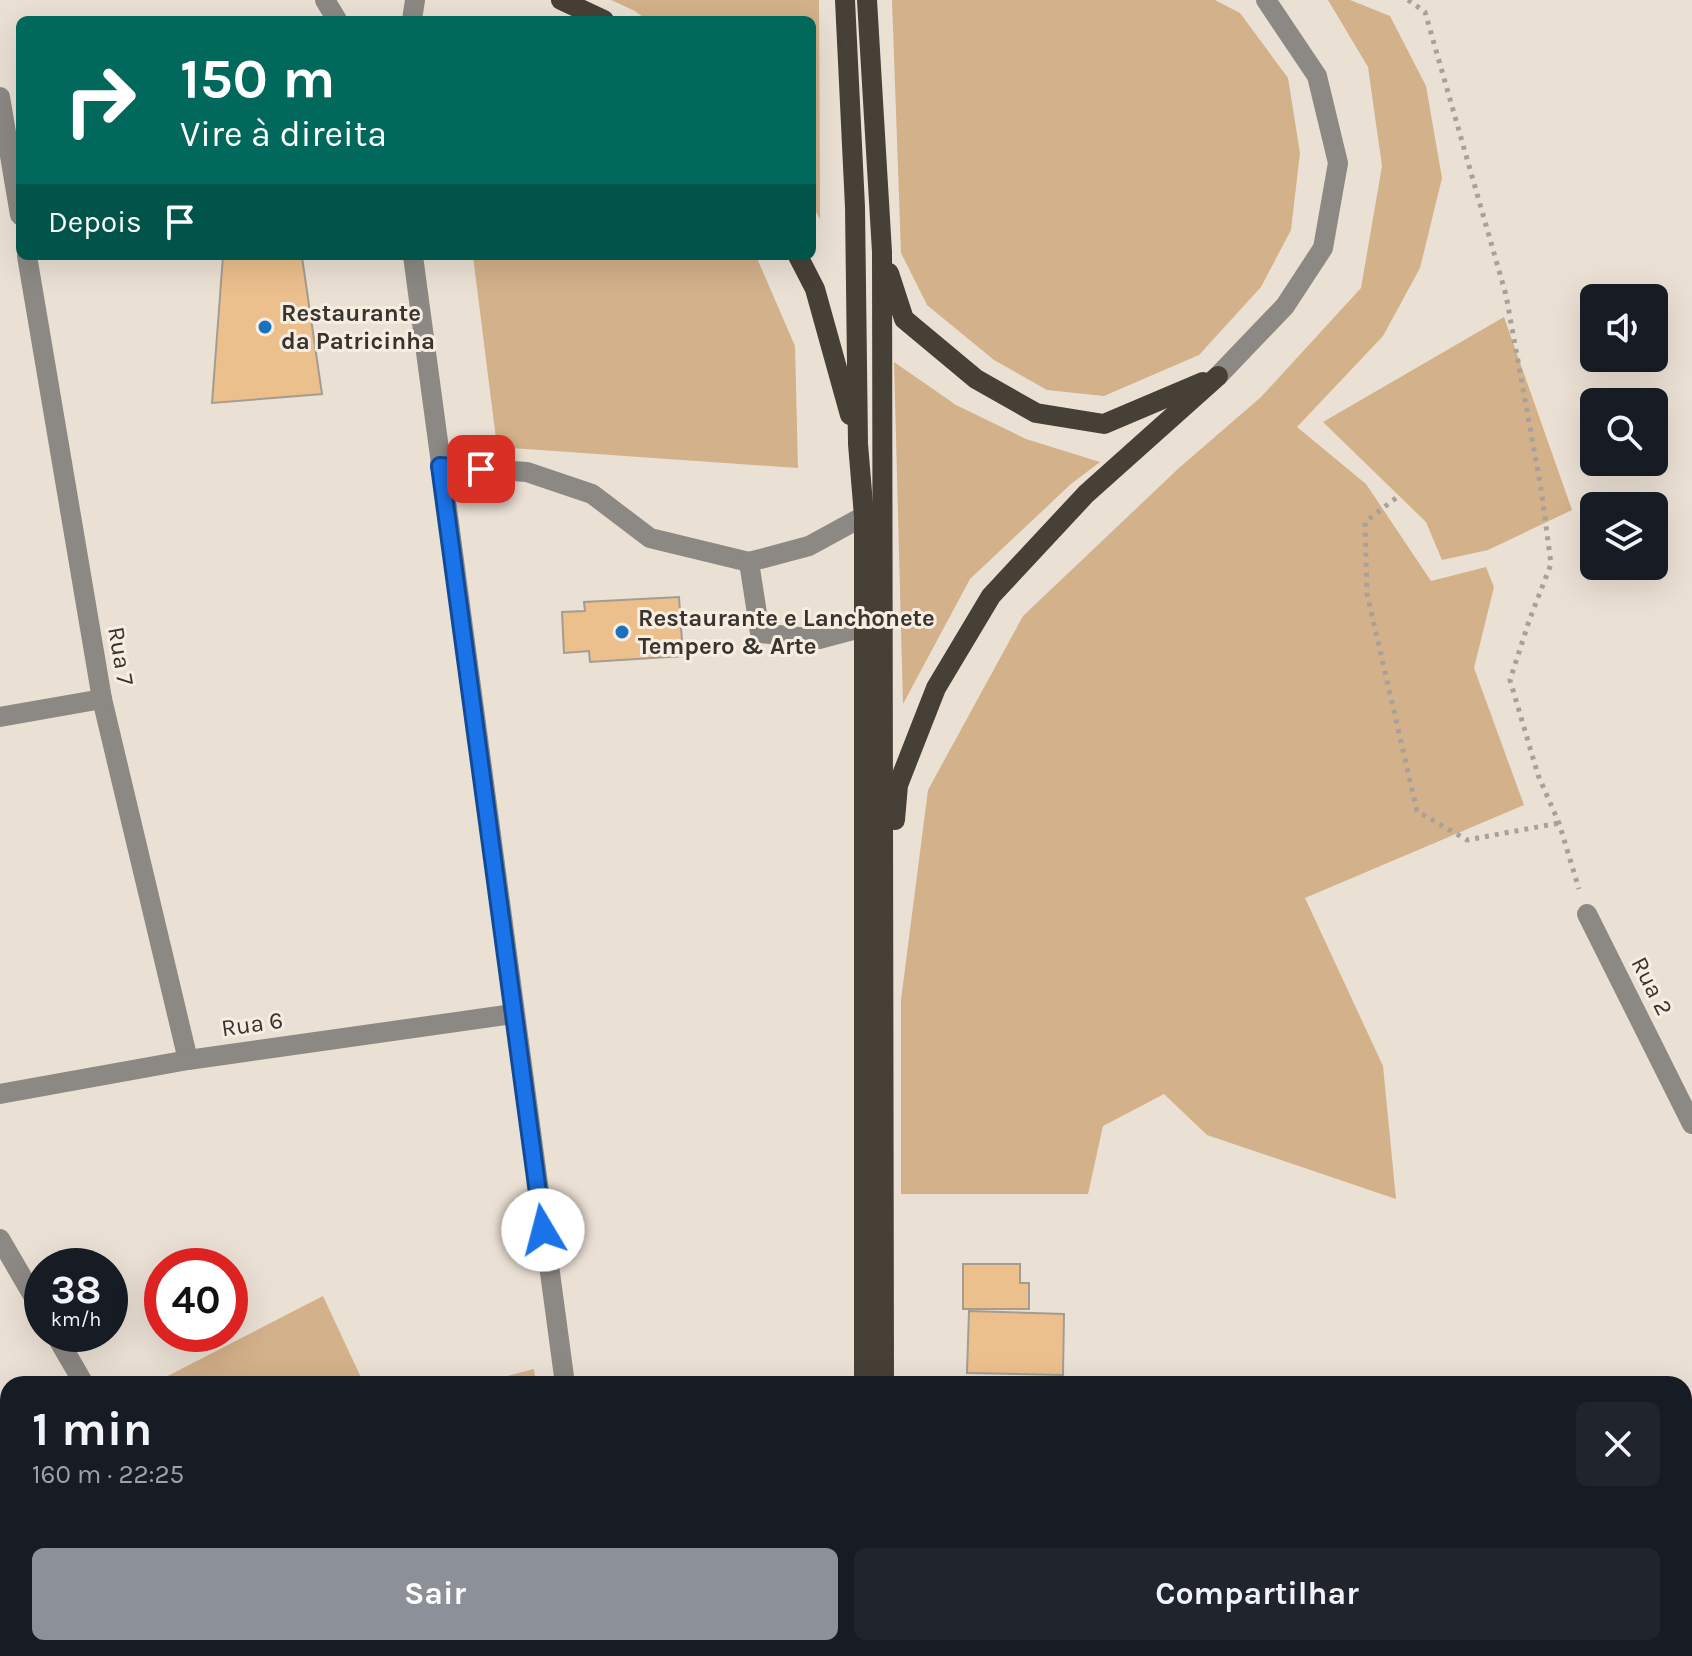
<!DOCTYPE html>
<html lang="pt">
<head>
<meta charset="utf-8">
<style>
  :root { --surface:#171b24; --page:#20242c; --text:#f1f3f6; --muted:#9ea1a6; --accent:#8c9099 }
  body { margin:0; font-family:Karla,sans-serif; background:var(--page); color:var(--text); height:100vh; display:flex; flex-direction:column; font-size:30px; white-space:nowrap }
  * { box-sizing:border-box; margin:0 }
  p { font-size:26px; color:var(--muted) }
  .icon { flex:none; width:44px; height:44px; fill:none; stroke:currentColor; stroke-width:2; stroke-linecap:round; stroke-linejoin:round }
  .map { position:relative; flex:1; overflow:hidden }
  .drawer { position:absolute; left:0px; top:1376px; width:1692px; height:280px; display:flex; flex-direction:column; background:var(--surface); border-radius:24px 24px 0 0; box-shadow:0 8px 32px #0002 }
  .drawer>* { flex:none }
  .hud { position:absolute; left:16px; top:16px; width:800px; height:244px; border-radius:12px; box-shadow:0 8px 32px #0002; background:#00695c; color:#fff; overflow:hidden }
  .fabs { position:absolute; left:1580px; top:284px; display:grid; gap:16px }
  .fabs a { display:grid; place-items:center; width:88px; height:88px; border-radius:12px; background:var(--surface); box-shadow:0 8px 32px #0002; font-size:40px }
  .speed { position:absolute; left:24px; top:1248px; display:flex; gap:16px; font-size:40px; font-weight:700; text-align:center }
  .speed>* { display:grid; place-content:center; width:104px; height:104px; border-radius:50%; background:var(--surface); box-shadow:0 8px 32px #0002; line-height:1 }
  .speed small { font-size:20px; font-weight:400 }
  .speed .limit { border:12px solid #d22; background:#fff; color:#111 }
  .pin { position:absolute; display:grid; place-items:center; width:68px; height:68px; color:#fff; margin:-34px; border-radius:16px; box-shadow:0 4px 12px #0006 }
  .me { position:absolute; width:88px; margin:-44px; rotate:352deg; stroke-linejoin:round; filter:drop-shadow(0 0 6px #0008) }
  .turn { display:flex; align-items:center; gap:28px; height:168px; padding:0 32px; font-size:36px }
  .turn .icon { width:104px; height:104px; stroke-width:2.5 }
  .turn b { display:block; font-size:56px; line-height:68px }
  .then { display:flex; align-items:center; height:76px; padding:0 32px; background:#0003; gap:16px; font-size:30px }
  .round { display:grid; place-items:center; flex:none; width:84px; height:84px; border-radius:12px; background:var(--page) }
  .headline { display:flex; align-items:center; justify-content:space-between; height:136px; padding:0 32px }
  h1 { font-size:48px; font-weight:700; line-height:60px }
  .cta { display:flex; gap:16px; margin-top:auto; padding:16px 32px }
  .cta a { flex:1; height:92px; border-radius:12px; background:var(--accent); color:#fff; font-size:32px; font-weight:700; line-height:92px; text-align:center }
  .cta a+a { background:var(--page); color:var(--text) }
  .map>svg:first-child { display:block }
  .green { fill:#d3b18a }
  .building { fill:#ecc08d; stroke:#a59c90; stroke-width:2 }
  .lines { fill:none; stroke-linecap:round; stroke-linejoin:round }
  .path { stroke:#a9a198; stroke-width:5; stroke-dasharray:4 6; stroke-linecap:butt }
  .minor { stroke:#8c8883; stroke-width:20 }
  .major { stroke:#474037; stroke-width:20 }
  .route-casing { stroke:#114b97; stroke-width:20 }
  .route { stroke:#1a73e8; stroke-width:14 }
  .poi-dot { fill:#1a71be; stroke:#f8ede1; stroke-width:3 }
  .labels { text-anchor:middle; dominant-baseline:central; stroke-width:6; stroke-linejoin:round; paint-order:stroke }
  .poi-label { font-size:24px; font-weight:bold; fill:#383430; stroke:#f8ede1; text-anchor:start }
  .street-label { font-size:24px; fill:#383430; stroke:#f8ede1 }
</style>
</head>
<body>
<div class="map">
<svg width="1692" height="1656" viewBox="0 0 1692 1656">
  <rect width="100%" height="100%" fill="#ebe0d4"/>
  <!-- green -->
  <g class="green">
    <polygon points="611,0 819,0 820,219 812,205 812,20 647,20 635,11"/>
    <polygon points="892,0 1215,0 1240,13 1288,78 1300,153 1291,230 1261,287 1199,355 1104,396 1047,390 994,360 927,305 901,253"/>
    <polygon points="1328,0 1350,0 1390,16 1426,86 1442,178 1420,268 1383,336 1297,427 1366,484 1431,581 1486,567 1494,587 1474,668 1524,805 1305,898 1383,1066 1396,1199 1207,1135 1164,1094 1103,1126 1088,1194 901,1194 901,1000 928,790 1023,616 1179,468 1261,397 1361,288 1382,166 1368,67"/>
    <polygon points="473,256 756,256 795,346 798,468 497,447"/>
    <polygon points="1504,317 1572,510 1488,550 1442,560 1426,522 1323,422"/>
    <polygon points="894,362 956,405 1026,439 1100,462 1071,484 970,579 903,704"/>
    <polygon points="323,1296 364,1384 152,1384"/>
    <polygon points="534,1369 536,1384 477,1384"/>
    <polygon points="1692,1611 1692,1656 1669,1656 1666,1648 1684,1648 1684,1615"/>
    <polygon points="112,1648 169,1648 174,1656 97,1656"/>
    <polygon points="260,1648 444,1648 446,1656 264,1656"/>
  </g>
  <!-- building -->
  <g class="building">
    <polygon points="223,256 280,256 281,259 302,257 322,394 212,403"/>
    <polygon points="679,597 683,656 590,662 589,651 564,653 562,612 585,611 584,602"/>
    <polygon points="963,1264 1020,1264 1020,1283 1029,1283 1029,1309 963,1309"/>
    <polygon points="969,1311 1064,1314 1063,1375 967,1373"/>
    <polygon points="681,1648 797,1648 798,1656 682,1656"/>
    <polygon points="967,1648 1125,1648 1124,1656 966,1656"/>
    <polygon points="1164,1648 1265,1648 1265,1656 1163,1656"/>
    <polygon points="1503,1648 1505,1648 1519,1656 1498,1656"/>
  </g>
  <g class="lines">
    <!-- path -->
    <g class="path">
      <polyline points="1408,0 1425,12 1506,295 1541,488 1551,564 1529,621 1510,680 1538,775 1559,823 1579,889"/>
      <polyline points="1396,498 1365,522 1367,594 1417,811 1467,840 1559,823"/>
    </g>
    <!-- minor -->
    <g class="minor">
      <polyline points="325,0 337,20"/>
      <polyline points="412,20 415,0"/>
      <polyline points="0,97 20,215"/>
      <polyline points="27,256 102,699 188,1060"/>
      <polyline points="413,256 565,1384"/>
      <polyline points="1218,376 1285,306 1323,248 1338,163 1317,76 1266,0"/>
      <polyline points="440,466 527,472 592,494 650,538 749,562"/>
      <polyline points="864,516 809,546 749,562 760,633 819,639 864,627"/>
      <polyline points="0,717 102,699"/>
      <polyline points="1587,914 1692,1124"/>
      <polyline points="0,1094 188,1060 513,1014"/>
      <polyline points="0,1239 42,1311"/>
      <polyline points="55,1334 84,1384"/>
      <polyline points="1684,1590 1692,1586"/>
      <polyline points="233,1648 238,1656"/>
      <polyline points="602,1648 603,1656"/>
      <polyline points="1308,1656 1308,1648"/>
    </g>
    <!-- major -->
    <g class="major">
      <polyline points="561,0 604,20"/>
      <polyline points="845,0 855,207 858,444 864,516 864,1384"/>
      <polyline points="867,0 882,252 884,1384"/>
      <polyline points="798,256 815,289 850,415"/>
      <polyline points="889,273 904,319 976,379 1036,413 1104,424 1203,382"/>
      <polyline points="895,820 898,785 936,688 991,596 1086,494 1218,376"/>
      <polyline points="864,1648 864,1656"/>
      <polyline points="883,1656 883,1648"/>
    </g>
  </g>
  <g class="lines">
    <defs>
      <polyline id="route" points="481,469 440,466 543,1230"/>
    </defs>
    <!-- route casing -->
    <use href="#route" class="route-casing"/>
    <!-- route -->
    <use href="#route" class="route"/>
  </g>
  <!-- markers -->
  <g class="poi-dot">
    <circle cx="265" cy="327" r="8"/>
    <circle cx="622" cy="632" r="8"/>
  </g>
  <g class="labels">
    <!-- poi labels -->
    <g class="poi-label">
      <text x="281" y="313">Restaurante<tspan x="281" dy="28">da Patricinha</tspan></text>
      <text x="638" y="618">Restaurante e Lanchonete<tspan x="638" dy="28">Tempero &amp; Arte</tspan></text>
    </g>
    <!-- street labels -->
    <g class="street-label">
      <text transform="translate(121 656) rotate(80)">Rua 7</text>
      <text transform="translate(1652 986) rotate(63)">Rua 2</text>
      <text transform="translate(252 1024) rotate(-8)">Rua 6</text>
    </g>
  </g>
</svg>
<div class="fabs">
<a><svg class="icon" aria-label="sound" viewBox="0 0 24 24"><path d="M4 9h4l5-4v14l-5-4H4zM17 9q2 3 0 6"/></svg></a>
<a><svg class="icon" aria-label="search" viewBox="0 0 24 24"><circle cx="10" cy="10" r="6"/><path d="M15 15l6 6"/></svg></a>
<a><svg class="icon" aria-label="layers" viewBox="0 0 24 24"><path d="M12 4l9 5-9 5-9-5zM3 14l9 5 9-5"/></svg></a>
</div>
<div class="speed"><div>38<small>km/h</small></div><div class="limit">40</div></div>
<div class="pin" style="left:481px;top:469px;background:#d93025"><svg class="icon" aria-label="arrive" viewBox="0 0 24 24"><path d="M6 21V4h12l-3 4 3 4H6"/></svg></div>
<svg class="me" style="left:543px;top:1230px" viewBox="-20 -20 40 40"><circle r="19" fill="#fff"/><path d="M0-13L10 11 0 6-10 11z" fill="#1a73e8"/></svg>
<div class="hud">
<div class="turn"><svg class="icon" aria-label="right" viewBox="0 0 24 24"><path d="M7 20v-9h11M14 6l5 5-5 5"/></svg><div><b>150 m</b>Vire à direita</div></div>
<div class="then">Depois<svg class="icon" aria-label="arrive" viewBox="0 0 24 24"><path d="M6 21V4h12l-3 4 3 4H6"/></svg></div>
</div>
<section class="drawer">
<div class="headline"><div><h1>1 min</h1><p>160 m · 22:25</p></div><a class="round"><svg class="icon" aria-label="close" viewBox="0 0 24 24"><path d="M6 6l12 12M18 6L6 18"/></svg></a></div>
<div class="cta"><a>Sair</a><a>Compartilhar</a></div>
</section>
</div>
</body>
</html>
